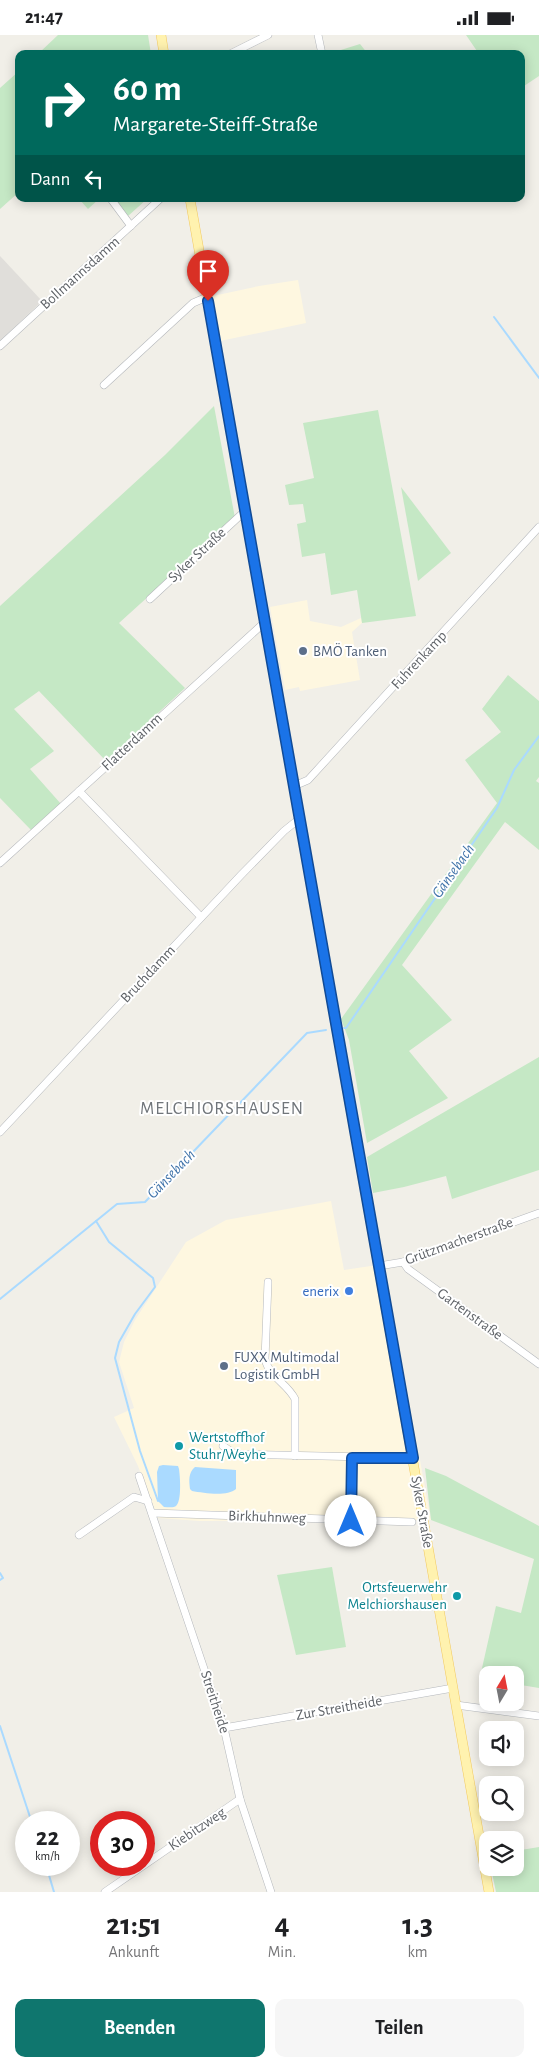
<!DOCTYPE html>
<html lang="de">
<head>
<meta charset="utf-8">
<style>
  :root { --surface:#fff; --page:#f6f6f6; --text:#202124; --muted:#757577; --accent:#0f766e }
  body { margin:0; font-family:"Alegreya Sans",sans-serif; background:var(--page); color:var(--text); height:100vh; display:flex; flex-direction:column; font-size:19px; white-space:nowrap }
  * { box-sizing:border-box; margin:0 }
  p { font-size:16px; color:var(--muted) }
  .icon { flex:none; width:28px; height:28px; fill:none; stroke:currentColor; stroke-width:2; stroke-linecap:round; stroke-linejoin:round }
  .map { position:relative; height:1857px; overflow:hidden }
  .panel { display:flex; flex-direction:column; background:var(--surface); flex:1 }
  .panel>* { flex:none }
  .top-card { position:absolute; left:15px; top:15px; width:510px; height:152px; border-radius:10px; box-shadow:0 2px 12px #0003; background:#00695c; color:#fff; overflow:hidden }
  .needle { width:32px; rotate:10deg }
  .controls { position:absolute; left:479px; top:1631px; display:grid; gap:10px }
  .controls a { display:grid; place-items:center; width:45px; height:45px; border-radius:10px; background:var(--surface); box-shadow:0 2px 12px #0003; font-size:25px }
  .speed { position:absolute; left:15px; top:1776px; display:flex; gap:10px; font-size:25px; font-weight:700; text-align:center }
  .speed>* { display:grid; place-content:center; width:65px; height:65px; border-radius:50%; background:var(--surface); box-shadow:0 2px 12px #0003; line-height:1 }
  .speed small { font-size:12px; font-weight:400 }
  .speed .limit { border:8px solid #d22; background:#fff; color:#111 }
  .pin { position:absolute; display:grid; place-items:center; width:42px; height:42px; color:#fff; margin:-51px -21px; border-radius:50% 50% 50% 0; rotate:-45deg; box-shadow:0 0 5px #0007 }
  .pin .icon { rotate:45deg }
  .me { position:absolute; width:55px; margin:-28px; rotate:0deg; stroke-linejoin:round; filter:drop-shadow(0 0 4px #0008) }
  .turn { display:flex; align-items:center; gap:18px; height:105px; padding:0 15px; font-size:22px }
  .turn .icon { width:65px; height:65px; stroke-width:2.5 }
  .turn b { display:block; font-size:35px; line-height:42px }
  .then { display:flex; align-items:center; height:48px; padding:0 15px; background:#0003; gap:10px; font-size:19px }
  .eta { display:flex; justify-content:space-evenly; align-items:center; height:85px; text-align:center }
  .eta b { font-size:30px; font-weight:700; line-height:35px }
  .action { display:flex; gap:10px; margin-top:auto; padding:10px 15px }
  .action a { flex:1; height:58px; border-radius:10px; background:var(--accent); color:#fff; font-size:20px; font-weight:700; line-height:58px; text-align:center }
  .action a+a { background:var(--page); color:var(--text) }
  .status { display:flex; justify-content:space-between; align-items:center; height:35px; padding:0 25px; background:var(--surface); direction:ltr }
  .status svg { height:14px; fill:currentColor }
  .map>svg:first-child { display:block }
  .commercial { fill:#fef7e0 }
  .industrial { fill:#e0deda }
  .green { fill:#c5e8c5 }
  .water { fill:#aadaff }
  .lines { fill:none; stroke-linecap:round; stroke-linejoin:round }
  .stream { stroke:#aadaff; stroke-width:2 }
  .minor-casing { stroke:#b5b8bc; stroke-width:8 }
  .major-casing { stroke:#f2c960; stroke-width:10 }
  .minor { stroke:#fff; stroke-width:7 }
  .major { stroke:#fff2af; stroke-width:9 }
  .route-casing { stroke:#114b97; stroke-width:12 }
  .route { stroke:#1a73e8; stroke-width:9 }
  .service-dot { fill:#5c6f8a; stroke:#fff; stroke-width:2 }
  .shop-dot { fill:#3f7fe0; stroke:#fff; stroke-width:2 }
  .culture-dot { fill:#0f9aa8; stroke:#fff; stroke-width:2 }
  .labels { text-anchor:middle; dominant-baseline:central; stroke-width:4; stroke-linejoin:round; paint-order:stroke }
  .street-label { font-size:15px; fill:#5f6368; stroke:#fff }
  .service-label { font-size:15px; fill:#4e5e75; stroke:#fff; text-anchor:start }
  .shop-label { font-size:15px; fill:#366cbe; stroke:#fff; text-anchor:end }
  .culture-label { font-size:15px; fill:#0d838f; stroke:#fff; text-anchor:start }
  .water-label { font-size:16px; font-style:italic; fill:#4174aa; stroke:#fff }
  .quarter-label { font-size:18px; letter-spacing:1px; fill:#70757a; stroke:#fff }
</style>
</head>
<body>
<div class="status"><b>21:47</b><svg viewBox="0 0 49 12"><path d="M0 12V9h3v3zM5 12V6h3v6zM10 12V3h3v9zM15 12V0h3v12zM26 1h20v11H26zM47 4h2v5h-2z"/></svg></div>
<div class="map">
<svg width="539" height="1857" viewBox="0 0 539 1857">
  <rect width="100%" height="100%" fill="#f1efe8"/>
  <!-- commercial -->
  <g class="commercial">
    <polygon points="298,245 306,288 220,306 213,261 259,251"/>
    <polygon points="307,565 310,586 341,592 361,583 362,588 352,597 360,645 300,656 299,652 285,655 270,572"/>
    <polygon points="331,1166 344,1235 384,1229 431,1485 200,1486 158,1483 138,1431 114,1382 134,1373 119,1327 124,1307 135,1285 186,1207 226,1185"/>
  </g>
  <!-- industrial -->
  <polygon class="industrial" points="0,221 42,266 0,306"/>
  <!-- green -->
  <g class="green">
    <polygon points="58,0 148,0 151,19 38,19"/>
    <polygon points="466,0 539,0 539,41 521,53 521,19 479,19"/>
    <polygon points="360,9 368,19 328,19"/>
    <polygon points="19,36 19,157 0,174 0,53"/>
    <polygon points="79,164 99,164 88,174"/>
    <polygon points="106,164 147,164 128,181"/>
    <polygon points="214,371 235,483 119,588 185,653 106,726 39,656 14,674 54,716 30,734 61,769 31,795 0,763 0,571 165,420"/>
    <polygon points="378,375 416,581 362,588 357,555 331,560 325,518 302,522 297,489 306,487 303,469 289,470 285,450 314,443 303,388"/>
    <polygon points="401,452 451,518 418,546"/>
    <polygon points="508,640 539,666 539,742 536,746 539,748 539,815 505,787 402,930 452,985 409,1016 448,1063 367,1108 349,1005 341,984 497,768 465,725 501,697 482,674"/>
    <polygon points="539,1022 539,1135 452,1164 446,1141 404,1152 373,1158 367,1122"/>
    <polygon points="425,1433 446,1441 539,1491 539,1653 515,1649 515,1640 488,1640 487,1644 480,1642 496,1571 521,1578 534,1524 431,1485"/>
    <polygon points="332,1532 346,1612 296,1620 277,1540"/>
    <polygon points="539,1812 539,1857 496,1857 491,1833 515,1832 515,1816"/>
  </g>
  <!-- water -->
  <g class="water">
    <path d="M163,1430L178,1431L179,1434C180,1441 182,1466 176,1471C174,1473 168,1472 164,1472L158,1466L157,1437L159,1431Z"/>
    <path d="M195,1432L236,1435V1454C227,1462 204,1458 192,1456L190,1454C189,1446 188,1438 195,1432Z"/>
  </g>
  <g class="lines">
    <!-- stream -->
    <g class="stream">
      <polyline points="494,282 539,343"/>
      <polyline points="344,993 346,993 497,773 514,735 539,701"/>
      <polyline points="96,1186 109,1207 153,1243 155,1252 135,1279 119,1307 115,1323 140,1416 158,1466"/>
      <polyline points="0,1264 117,1169 145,1167 307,998 326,995"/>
      <polyline points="0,1538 3,1543 0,1545"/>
      <polyline points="0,1691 32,1788"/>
      <polyline points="46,1830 54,1857"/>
    </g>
    <defs>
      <g id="minor">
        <polyline points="318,0 322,19"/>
        <polyline points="230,19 268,0"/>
        <polyline points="111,164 131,191"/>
        <polyline points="0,311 160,164"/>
        <polyline points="104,350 193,268 207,262"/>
        <polyline points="150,564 245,476"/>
        <polyline points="294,751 308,745 539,492"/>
        <polyline points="79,756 201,882"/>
        <polyline points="0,828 265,587"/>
        <polyline points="0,1097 241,840 284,796 299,784"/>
        <polyline points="403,1227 408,1234 539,1329"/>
        <polyline points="379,1231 403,1227 539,1178"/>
        <path d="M268,1247L265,1324C269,1342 287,1348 295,1364V1421"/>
        <polyline points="223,1411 235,1419 413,1423"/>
        <polyline points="139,1441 224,1693 240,1764 271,1857"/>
        <polyline points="152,1478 412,1487"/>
        <polyline points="351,1486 352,1423"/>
        <polyline points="79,1500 134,1462 148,1466"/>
        <polyline points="456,1670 539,1681"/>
        <polyline points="224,1693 453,1653"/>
        <polyline points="105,1857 240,1764"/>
      </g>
      <g id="major">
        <polyline points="161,0 164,19"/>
        <polyline points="190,164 489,1857"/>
      </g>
    </defs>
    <!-- minor casing -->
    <use href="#minor" class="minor-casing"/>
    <!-- major casing -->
    <use href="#major" class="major-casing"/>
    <!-- minor -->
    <use href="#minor" class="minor"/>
    <!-- major -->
    <use href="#major" class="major"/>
  </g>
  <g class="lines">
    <defs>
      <polyline id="route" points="208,266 413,1423 352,1423 351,1486"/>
    </defs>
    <!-- route casing -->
    <use href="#route" class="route-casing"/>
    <!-- route -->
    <use href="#route" class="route"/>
  </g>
  <!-- markers -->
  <g class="service-dot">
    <circle cx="303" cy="616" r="5"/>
    <circle cx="224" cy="1331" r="5"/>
  </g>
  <circle class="shop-dot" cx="349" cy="1256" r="5"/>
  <g class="culture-dot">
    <circle cx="179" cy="1411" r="5"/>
    <circle cx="457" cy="1561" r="5"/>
  </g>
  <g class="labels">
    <!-- street labels -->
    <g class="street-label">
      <text transform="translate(80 238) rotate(-42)">Bollmannsdamm</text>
      <text transform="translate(197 520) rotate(-43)">Syker Straße</text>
      <text transform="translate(419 625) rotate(-47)">Fuhrenkamp</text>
      <text transform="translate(132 707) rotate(-43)">Flatterdamm</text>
      <text transform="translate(148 939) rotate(-47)">Bruchdamm</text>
      <text transform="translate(459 1206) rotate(-20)">Grützmacherstraße</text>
      <text transform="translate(470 1279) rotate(36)">Gartenstraße</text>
      <text transform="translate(422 1477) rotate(80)">Syker Straße</text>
      <text transform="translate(267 1482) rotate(2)">Birkhuhnweg</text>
      <text transform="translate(215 1667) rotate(72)">Streitheide</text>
      <text transform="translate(339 1673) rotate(-10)">Zur Streitheide</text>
      <text transform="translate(197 1794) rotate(-34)">Kiebitzweg</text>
    </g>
    <!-- service labels -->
    <g class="service-label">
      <text x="313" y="616">BMÖ Tanken</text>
      <text x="234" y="1322">FUXX Multimodal<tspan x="234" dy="17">Logistik GmbH</tspan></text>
    </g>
    <!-- shop labels -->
    <g class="shop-label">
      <text x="339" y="1256">enerix</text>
    </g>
    <!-- culture labels -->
    <g class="culture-label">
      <text x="189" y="1402">Wertstoffhof<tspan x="189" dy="17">Stuhr/Weyhe</tspan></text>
      <text x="447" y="1552" text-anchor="end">Ortsfeuerwehr<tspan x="447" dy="17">Melchiorshausen</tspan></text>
    </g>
    <!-- water labels -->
    <g class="water-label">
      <text transform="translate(453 836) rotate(-55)">Gänsebach</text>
      <text transform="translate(171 1139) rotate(-46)">Gänsebach</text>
    </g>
    <!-- quarter labels -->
    <g class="quarter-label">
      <text x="222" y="1074">MELCHIORSHAUSEN</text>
    </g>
  </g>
</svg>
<div class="controls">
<a><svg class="needle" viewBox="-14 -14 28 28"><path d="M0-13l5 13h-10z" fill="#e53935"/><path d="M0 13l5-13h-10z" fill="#757577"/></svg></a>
<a><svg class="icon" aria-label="sound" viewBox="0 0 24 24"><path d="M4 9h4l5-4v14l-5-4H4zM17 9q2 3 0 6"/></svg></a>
<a><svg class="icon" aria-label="search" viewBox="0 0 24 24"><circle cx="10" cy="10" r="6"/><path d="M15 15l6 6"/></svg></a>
<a><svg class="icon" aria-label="layers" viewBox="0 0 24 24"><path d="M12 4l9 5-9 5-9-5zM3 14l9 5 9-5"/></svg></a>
</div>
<div class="speed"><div>22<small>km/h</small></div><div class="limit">30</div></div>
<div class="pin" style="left:208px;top:266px;background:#d93025"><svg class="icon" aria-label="arrive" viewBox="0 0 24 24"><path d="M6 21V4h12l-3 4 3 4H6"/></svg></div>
<svg class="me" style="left:351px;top:1486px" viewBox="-20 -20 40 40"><circle r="19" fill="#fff"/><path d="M0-13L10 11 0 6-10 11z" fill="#1a73e8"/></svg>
<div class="top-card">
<div class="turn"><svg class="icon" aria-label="right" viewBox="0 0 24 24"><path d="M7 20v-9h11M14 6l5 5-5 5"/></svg><div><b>60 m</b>Margarete-Steiff-Straße</div></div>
<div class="then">Dann<svg class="icon" aria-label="left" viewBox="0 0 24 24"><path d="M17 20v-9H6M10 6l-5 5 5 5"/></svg></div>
</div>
</div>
<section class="panel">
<div class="eta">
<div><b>21:51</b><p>Ankunft</p></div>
<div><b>4</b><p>Min.</p></div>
<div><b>1.3</b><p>km</p></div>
</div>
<div class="action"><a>Beenden</a><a>Teilen</a></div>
</section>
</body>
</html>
